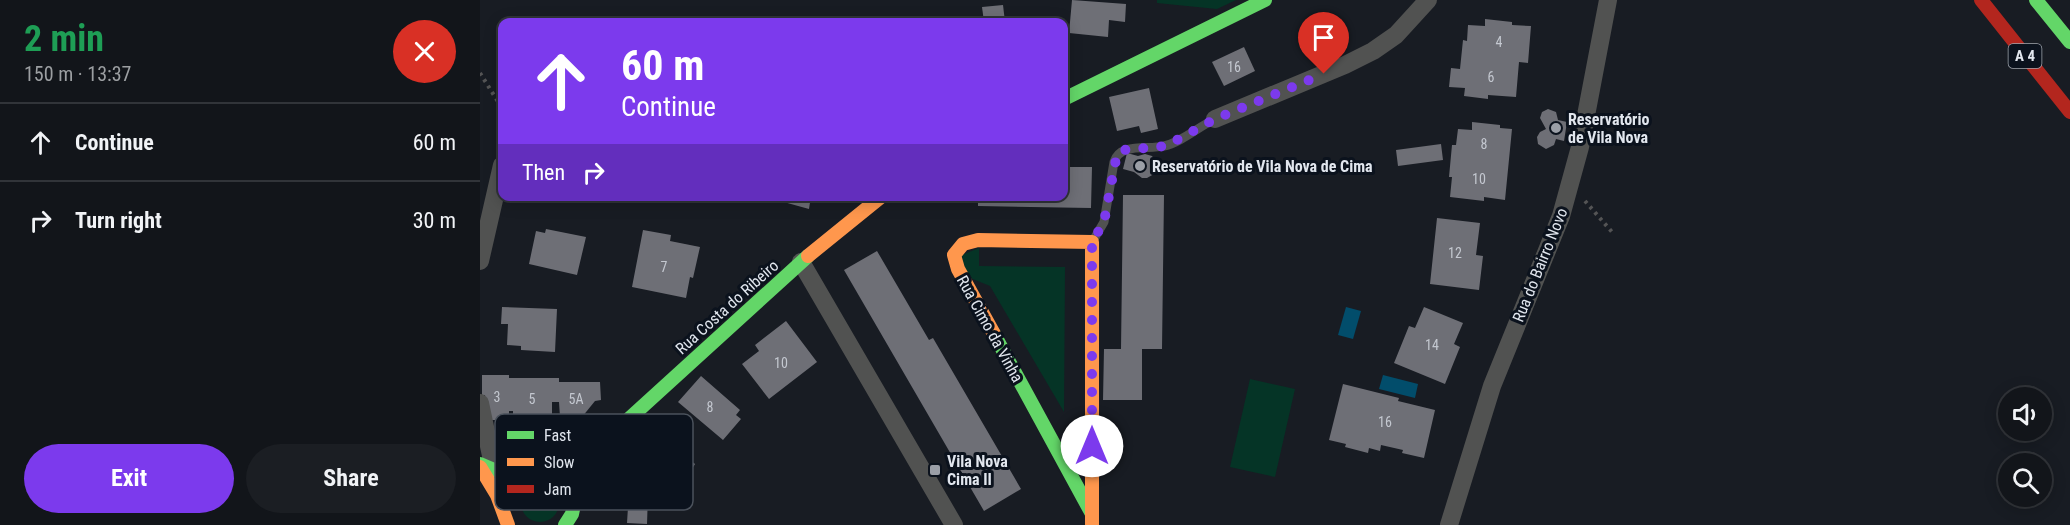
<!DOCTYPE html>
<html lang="en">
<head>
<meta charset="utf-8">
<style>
  :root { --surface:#12151a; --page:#1b1e23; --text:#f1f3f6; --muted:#9c9fa2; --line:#313439; --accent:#7c3aed }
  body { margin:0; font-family:"Roboto Condensed",sans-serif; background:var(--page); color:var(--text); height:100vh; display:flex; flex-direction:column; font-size:22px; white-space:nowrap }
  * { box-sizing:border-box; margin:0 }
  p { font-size:20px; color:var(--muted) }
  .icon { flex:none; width:33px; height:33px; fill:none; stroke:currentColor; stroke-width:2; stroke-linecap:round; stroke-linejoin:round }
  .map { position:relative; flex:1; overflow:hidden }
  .details { display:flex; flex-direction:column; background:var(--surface); width:480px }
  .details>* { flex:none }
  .guide { position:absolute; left:18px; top:18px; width:570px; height:183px; border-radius:12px; box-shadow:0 3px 15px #0003,0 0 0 2px var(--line); background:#7c3aed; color:#fff; overflow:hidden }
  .tools { position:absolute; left:1518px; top:387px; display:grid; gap:12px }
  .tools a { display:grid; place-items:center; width:54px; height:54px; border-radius:50%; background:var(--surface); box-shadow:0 3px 15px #0003,0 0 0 2px var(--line); font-size:30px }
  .pin { position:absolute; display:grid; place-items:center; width:51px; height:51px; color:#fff; margin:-62px -26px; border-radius:50% 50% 50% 0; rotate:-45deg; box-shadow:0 0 6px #0007 }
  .pin .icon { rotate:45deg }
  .me { position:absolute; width:66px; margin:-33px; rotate:0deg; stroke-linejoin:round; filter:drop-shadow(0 0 4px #0008) }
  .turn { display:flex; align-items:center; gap:21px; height:126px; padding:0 24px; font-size:27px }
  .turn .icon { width:78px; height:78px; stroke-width:2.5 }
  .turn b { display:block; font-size:42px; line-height:51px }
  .then { display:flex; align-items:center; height:57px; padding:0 24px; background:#0003; gap:12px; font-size:22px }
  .round { display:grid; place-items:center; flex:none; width:63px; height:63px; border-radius:32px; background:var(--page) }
  .headline { display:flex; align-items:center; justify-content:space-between; height:102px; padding:0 24px }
  h1 { font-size:36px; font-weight:700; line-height:45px; color:#1e9e55 }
  .action { display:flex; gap:12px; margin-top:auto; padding:12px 24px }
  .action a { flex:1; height:69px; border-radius:36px; background:var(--accent); color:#fff; font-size:24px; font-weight:700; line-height:69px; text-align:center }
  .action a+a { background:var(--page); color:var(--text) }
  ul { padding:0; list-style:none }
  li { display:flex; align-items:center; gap:18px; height:78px; padding:0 24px; border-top:2px solid var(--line) }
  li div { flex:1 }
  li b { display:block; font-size:22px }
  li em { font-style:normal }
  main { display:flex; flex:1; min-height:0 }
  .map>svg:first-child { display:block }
  .green { fill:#053426 }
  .water { fill:#024d6b }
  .building { fill:#6e6f76 }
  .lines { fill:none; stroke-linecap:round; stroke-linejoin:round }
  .path { stroke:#545455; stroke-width:4; stroke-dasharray:3 4.5; stroke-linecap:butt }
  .lane { stroke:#515251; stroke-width:9 }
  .street { stroke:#515251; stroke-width:18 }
  .fast { stroke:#63d668; stroke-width:14 }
  .slow { stroke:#ff974d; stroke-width:14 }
  .jam { stroke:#b3261e; stroke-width:14 }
  .route { stroke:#7c3aed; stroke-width:10; stroke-dasharray:0 18 }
  .poi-dot { fill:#9b9fa7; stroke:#0b121d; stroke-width:2 }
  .labels { text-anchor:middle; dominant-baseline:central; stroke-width:6; stroke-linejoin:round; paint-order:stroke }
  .number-label { font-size:14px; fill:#c4c8d0 }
  .shield { fill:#0b121d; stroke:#a1a6af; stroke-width:1.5 }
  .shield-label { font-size:15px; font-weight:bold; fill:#e1e6ee }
  .poi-label { font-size:16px; font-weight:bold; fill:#e1e6ee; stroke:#0b121d; text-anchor:start }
  .street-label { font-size:16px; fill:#e1e6ee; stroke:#0b121d }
  .key { fill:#0b121d; stroke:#4b525c; stroke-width:1.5 }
  .key-label { font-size:16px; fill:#e1e6ee }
</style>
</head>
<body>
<main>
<section class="details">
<div class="headline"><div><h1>2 min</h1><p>150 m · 13:37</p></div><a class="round" style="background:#d93025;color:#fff"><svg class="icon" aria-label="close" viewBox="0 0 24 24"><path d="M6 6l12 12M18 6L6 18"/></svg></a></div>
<ul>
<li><svg class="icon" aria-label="ahead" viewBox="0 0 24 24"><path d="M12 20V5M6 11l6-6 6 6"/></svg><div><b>Continue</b></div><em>60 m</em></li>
<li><svg class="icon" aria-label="right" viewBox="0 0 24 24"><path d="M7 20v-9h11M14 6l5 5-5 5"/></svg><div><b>Turn right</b></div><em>30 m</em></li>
</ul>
<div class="action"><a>Exit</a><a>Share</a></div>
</section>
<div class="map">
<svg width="1590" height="525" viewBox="0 0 1590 525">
  <rect width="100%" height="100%" fill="#181c23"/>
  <!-- green -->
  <g class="green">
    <polygon points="677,0 756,0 737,9 677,3"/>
    <polygon points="499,248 499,266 585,267 584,412 510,286 483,275 482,255"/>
    <polygon points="770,379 815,389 795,477 750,467"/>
    <circle cx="60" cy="503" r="19"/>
  </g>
  <!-- water -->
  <g class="water">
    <polygon points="866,307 881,311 873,339 858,335"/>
    <polygon points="903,375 938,384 935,398 899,389"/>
  </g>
  <!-- building -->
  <g class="building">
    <polygon points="592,0 646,4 645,22 629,20 628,37 589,33"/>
    <polygon points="523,5 525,22 504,22 502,7"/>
    <polygon points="1005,19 1032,22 1032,25 1051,26 1048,63 1039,62 1036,97 1008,95 1008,99 984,96 985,88 969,87 971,68 980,69 983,40 987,41 988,25 1005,26"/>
    <polygon points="764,47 775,71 744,86 732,62"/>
    <polygon points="669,88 678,129 661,133 659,126 637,131 629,97"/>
    <polygon points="1068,109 1076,112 1078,120 1087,122 1084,141 1076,139 1074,145 1066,149 1058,144 1057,137 1060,132 1066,129 1060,118 1062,112"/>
    <polygon points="992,122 1020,125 1020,128 1032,129 1025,200 1004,197 1004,201 970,197 972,177 969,177 972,145 976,145 978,129 992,130"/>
    <polygon points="961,144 963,160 918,166 916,150"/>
    <polygon points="647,153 658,156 665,154 672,156 677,164 674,174 667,178 662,178 654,172 643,169"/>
    <polygon points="584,167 612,167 611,208 498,206 498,196 584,196"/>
    <polygon points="643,195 684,195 682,349 662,349 662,400 623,400 624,349 641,349"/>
    <polygon points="282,196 331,196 329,209"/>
    <polygon points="957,218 1000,223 996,255 1003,256 999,290 950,284"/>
    <polygon points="66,229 106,237 97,275 49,264 56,231 65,233"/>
    <polygon points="163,230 191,235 190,241 220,247 213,278 210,277 206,298 152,287"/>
    <polygon points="397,251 449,340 453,338 541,489 504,511 364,270"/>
    <polygon points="22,307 77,309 75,352 41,350 41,346 27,345 28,324 21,324"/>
    <polygon points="944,307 983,323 974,344 980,347 965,384 914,363 929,326 935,328"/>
    <polygon points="306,321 337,362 289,399 262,364 279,351 275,345"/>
    <polygon points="2,375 29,375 29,378 79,378 79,382 120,382 121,400 115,401 102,417 80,417 79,402 72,402 72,421 33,421 33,411 29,411 29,420 6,420 5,395 2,395"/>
    <polygon points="221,376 260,410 256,415 261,419 243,440 198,402"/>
    <polygon points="863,384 919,398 918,401 955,410 944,458 922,453 923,450 901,445 900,451 889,448 888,453 865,447 866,444 849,440"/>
    <polygon points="165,422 215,464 189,508 162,485 170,476 150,459 166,440 157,432"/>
    <polygon points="149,492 168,493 167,524 147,523"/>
  </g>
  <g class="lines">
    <!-- path -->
    <g class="path">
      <polyline points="0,73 22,108"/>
      <polyline points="1105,201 1132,232"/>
    </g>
    <!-- lane -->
    <path class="lane" d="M614,239L624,222L634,162C640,142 668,150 684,146C702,142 718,127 735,119"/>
    <!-- street -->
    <g class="street">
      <polyline points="735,119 865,65 893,51 916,35 948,0"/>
      <polyline points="0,261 22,165"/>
      <polyline points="321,262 474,525"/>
      <polyline points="0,403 14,470"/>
      <polyline points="969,525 1012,386 1081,216 1100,147 1128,0"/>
    </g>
    <!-- fast -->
    <g class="fast">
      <polyline points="1556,0 1590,42"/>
      <polyline points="584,99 785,0"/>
      <polyline points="514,334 612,514"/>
      <path d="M0,464C7,467 15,471 22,472C59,476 82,455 94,503"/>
      <polyline points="85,525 92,514 100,477 118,447 328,256"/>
    </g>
    <!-- slow -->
    <g class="slow">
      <polyline points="328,256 402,196"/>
      <polyline points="514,334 478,269 474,255 483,244 498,240 612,242 612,525"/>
      <polyline points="0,467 17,495 28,525"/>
    </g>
    <!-- jam -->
    <polyline class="jam" points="1501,0 1590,112"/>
  </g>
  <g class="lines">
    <!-- route -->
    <polyline class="route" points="612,446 612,242 624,222 637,154 644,150 686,146 735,119 844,74"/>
  </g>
  <!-- markers -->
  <g class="poi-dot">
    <circle cx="1076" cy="128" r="6"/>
    <circle cx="660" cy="166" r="6"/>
    <rect x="449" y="464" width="12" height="12" rx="3"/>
  </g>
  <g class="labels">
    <!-- number labels -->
    <g class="number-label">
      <text x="1019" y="42">4</text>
      <text x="754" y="67">16</text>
      <text x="1011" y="77">6</text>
      <text x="1004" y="144">8</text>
      <text x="999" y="179">10</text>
      <text x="975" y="253">12</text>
      <text x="184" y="267">7</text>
      <text x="952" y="345">14</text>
      <text x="301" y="363">10</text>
      <text x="17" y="397">3</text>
      <text x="52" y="399">5</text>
      <text x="96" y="399">5A</text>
      <text x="230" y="407">8</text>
      <text x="905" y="422">16</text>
    </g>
    <!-- shield labels -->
    <rect class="shield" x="1528.5" y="44" width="33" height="24" rx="4.5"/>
    <g class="shield-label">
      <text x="1545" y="56">A 4</text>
    </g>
    <!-- poi labels -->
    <g class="poi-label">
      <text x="1088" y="119">Reservatório<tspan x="1088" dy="18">de Vila Nova</tspan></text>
      <text x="672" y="166">Reservatório de Vila Nova de Cima</text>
      <text x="467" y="461">Vila Nova<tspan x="467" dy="18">Cima II</tspan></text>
    </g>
    <!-- street labels -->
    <g class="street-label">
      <text transform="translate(1060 265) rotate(-68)">Rua do Bairro Novo</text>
      <text transform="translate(247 307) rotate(-42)">Rua Costa do Ribeiro</text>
      <text transform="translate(510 329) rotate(61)">Rua Cimo da Vinha</text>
    </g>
  </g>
  <!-- legend -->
  <rect x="15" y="414" width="198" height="96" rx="9" class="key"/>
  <rect x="27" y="431" width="27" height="8" fill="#63d668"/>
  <rect x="27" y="458" width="27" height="8" fill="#ff974d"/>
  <rect x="27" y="485" width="27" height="8" fill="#b3261e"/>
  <g class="key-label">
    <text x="64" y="441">Fast</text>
    <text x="64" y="468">Slow</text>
    <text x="64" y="495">Jam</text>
  </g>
</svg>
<div class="tools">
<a><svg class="icon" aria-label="sound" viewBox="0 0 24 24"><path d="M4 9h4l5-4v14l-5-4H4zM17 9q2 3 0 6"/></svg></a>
<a><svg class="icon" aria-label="search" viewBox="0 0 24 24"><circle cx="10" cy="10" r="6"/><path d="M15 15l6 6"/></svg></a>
</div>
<div class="pin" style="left:844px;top:74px;background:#d93025"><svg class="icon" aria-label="arrive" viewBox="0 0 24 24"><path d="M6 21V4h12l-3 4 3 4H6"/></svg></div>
<svg class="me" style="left:612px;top:446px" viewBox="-20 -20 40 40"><circle r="19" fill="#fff"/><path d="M0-13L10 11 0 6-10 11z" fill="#7c3aed"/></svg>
<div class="guide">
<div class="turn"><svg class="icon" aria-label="ahead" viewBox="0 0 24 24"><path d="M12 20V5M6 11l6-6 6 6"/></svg><div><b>60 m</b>Continue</div></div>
<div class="then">Then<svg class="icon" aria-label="right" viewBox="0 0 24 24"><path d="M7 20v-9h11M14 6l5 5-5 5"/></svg></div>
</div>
</div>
</main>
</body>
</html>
